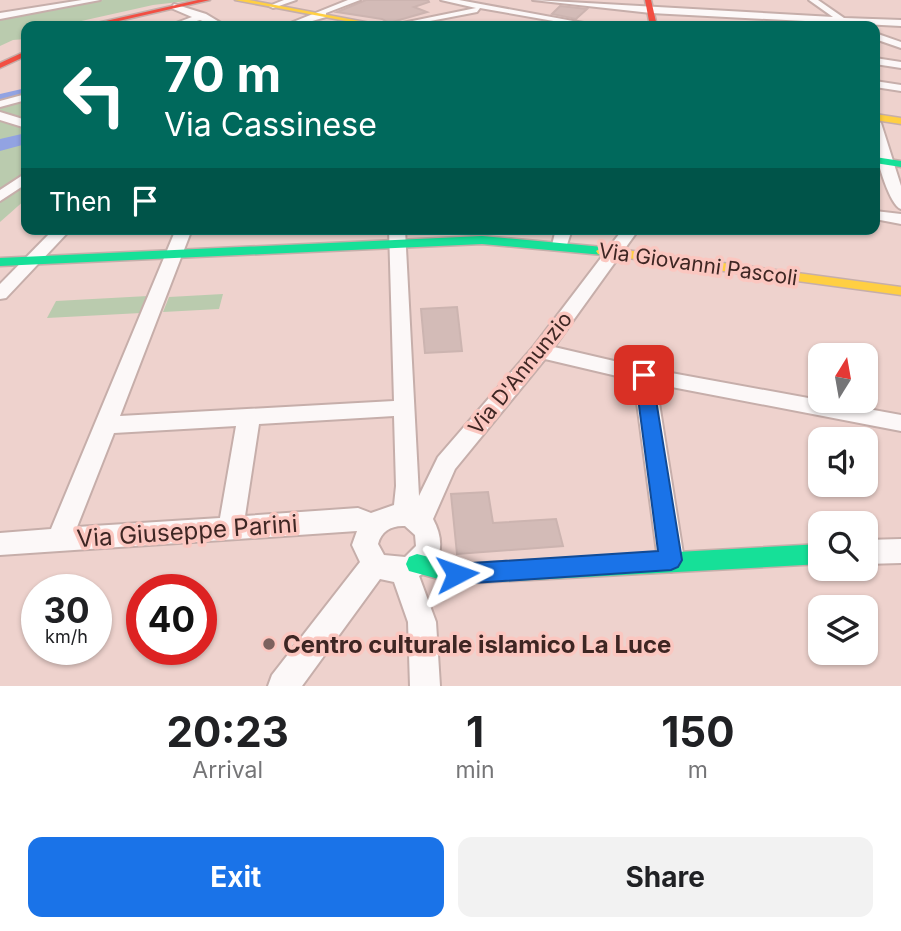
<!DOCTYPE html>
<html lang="en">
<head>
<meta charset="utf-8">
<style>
  :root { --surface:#fff; --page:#f2f2f2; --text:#202124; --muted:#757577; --accent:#1a73e8 }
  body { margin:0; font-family:Inter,sans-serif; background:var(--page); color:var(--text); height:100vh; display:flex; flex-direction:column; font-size:26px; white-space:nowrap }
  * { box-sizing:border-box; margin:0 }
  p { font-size:23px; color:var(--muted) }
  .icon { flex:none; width:38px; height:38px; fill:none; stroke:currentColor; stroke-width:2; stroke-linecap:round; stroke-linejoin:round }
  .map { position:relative; height:686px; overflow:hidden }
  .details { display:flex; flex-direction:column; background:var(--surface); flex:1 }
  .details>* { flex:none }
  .guide { position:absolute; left:21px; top:21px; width:859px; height:214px; border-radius:14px; box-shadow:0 2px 5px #0004; background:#00695c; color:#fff; overflow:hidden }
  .needle { width:46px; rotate:11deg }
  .tools { position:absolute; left:808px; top:343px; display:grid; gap:14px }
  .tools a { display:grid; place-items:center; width:70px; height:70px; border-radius:14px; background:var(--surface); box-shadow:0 2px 5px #0004; font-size:35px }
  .speed { position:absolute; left:21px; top:574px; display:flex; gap:14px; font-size:35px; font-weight:700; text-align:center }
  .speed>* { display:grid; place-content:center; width:91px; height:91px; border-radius:50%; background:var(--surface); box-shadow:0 2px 5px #0004; line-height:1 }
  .speed small { font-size:18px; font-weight:400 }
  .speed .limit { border:10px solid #d22; background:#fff; color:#111 }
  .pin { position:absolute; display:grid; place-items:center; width:60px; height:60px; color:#fff; margin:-30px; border-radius:14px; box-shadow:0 4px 10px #0006 }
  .me { position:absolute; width:77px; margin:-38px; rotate:86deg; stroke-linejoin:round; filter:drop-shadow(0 0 5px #0008) }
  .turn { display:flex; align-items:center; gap:24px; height:147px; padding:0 28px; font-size:32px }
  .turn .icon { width:91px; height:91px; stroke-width:2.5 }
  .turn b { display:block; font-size:49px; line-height:60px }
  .then { display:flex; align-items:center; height:66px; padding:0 28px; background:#0003; gap:14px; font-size:26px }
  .eta { display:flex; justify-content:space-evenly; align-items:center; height:119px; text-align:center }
  .eta b { font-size:42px; font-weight:700; line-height:49px }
  .action { display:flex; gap:14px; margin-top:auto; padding:14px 28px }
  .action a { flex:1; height:80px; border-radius:14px; background:var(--accent); color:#fff; font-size:28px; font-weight:700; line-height:80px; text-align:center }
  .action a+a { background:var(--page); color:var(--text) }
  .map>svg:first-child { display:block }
  .green { fill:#bacbae }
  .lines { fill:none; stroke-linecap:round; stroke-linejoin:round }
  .river { fill:#92a3e2; fill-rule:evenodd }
  .building { fill:#d3bbb7; stroke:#ccb4b0; stroke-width:2 }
  .street-casing { stroke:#c6aeaa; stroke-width:4 }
  .fast-casing { stroke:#c6aeaa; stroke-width:3 }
  .slow-casing { stroke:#c6aeaa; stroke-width:3 }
  .jam-casing { stroke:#c6aeaa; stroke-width:3 }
  .street { fill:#fcf8f8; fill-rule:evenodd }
  .fast { fill:#16e098; fill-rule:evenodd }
  .slow { fill:#ffcf43; fill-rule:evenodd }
  .jam { fill:#f24e42; fill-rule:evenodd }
  .route { fill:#1a73e8; stroke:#114b97; stroke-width:2 }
  .poi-dot { fill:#7c625e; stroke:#fbc7c0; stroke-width:2.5 }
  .labels { text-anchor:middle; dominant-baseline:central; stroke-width:7; stroke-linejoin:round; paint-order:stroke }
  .street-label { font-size:21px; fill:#3e2623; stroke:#fbc7c0 }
  .near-street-label { font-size:24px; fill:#3e2623; stroke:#fbc7c0 }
  .near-poi-label { font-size:24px; font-weight:bold; fill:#3e2623; stroke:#fbc7c0; text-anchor:start }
</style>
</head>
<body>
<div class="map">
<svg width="901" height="686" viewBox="0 0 901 686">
  <rect width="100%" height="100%" fill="#eed2cd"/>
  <!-- green -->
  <g class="green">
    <polygon points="103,0 196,0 153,5 59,26 26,26 26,39 13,40 0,46 0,19"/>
    <polygon points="26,90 26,199 0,222 0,96"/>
    <polygon points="223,294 219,309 163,312 169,297"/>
    <polygon points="148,296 141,313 47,318 56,301"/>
  </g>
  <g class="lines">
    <!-- river -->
    <g class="river">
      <polygon points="26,88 26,98 0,104 0,94"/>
      <polygon points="26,133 26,144 0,151 0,139"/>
    </g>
  </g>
  <!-- building -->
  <g class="building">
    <polygon points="366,0 428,0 429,2 414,7 427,12 389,23 382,19 337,12"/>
    <polygon points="560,6 587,9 576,19 552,14"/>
    <polygon points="457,307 462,351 425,353 421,309"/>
    <polygon points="488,492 493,523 556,519 563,546 457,554 451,494"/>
  </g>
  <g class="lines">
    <defs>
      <g id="street">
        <polygon points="82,0 100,0 0,19 0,13"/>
        <polygon points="284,0 296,0 273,8 269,6"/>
        <polygon points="348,0 360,0 326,13 326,17 295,26 283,26"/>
        <polygon points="441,0 459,0 600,26 582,26 480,8 477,12 404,26 388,26 476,8"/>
        <polygon points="533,0 833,17 809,0 818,0 844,18 901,20 901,26 651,13"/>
        <polygon points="174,4 206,14 226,26 215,26 200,20 180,26 168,26 192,17 171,8"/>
        <polygon points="875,33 901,42 901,48 875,39"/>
        <polygon points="875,58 901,62 901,68 875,64"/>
        <polygon points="875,81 901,85 901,91 875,87"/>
        <polygon points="26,94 26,100 0,107 0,101"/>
        <polygon points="0,112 26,120 26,128 0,120"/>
        <path d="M875,119L881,123L901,186V209C890,206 877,161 875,148C874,139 875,129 875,119Z"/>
        <polygon points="26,173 26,184 0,201 0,190"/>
        <polygon points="875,211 901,214 901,224 875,219"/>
        <polygon points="54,229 71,229 6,298 0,299 0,284"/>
        <path d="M176,229H192L120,416L394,401L389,229H405L419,496L438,457L534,346L623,229H639L554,347L644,368L901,415V431L656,384L684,560L680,568L671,572L662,568L658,560L634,380L545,359L455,469L433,519C445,541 443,564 419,576L436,622L440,686H410L408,622L394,582L380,579L302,686H268L272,675L360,562L352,545L357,531L0,555V533L51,529ZM394,416L396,486L394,505L371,513L358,508L245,516L259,424ZM236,426L220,518L77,527L114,433ZM405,526L415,535L416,546L405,557L384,555L378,544C381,531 392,525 405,526Z"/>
        <polygon points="556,229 572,229 566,248 560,250 552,245"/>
        <polygon points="901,539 901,563 866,564 866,540"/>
      </g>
      <g id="fast">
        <polygon points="875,157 901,161 901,167 875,163"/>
        <polygon points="482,236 603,247 610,251 603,255 482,244 0,266 0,258"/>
        <polygon points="821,544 821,564 457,584 409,571 406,564 409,557 417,554 457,564"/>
      </g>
      <g id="slow">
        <polygon points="235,0 249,0 386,26 372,26"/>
        <polygon points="875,114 901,118 901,124 875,120"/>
        <polygon points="603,247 901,287 901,295 598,254 596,251"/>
      </g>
      <g id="jam">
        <polygon points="198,0 210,0 97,26 84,26"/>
        <polygon points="645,0 651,0 657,26 650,26"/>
        <polygon points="26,51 26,56 0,68 0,63"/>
      </g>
    </defs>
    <!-- street casing -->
    <use href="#street" class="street-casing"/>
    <!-- fast casing -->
    <use href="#fast" class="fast-casing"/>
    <!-- slow casing -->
    <use href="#slow" class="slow-casing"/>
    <!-- jam casing -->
    <use href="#jam" class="jam-casing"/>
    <!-- street -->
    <use href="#street" class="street"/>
    <!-- fast -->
    <use href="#fast" class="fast"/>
    <!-- slow -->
    <use href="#slow" class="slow"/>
    <!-- jam -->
    <use href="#jam" class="jam"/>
  </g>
  <!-- route -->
  <polygon class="route" points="644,369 652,375 682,560 678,567 671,570 457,584 449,581 446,574 449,567 457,564 658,551 635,375"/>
  <!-- markers -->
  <circle class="poi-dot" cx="269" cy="644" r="7"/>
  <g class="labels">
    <!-- street labels -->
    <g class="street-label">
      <text transform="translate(698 264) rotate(8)">Via Giovanni Pascoli</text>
      <text transform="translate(520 373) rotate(-51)">Via D'Annunzio</text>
    </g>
    <!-- near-street labels -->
    <g class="near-street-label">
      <text transform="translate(187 531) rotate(-4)">Via Giuseppe Parini</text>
    </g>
    <!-- near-poi labels -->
    <g class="near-poi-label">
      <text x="283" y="644">Centro culturale islamico La Luce</text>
    </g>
  </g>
</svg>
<div class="tools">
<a><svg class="needle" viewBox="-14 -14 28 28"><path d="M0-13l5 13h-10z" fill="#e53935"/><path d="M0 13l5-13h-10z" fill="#757577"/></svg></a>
<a><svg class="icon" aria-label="sound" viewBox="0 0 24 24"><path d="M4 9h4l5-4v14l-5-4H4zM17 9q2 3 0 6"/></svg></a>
<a><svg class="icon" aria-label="search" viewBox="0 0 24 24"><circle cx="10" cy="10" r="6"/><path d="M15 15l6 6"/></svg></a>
<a><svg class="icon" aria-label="layers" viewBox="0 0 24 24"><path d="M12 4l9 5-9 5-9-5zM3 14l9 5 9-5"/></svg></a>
</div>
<div class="speed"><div>30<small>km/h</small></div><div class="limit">40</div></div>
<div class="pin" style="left:644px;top:375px;background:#d93025"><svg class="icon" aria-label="arrive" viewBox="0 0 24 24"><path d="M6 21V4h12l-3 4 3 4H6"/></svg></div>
<svg class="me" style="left:457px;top:574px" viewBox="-20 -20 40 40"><path d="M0-17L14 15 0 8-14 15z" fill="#1a73e8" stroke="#fff" stroke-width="4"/></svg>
<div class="guide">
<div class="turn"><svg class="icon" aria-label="left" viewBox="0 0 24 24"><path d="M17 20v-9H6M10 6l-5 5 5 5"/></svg><div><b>70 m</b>Via Cassinese</div></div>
<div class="then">Then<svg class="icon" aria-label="arrive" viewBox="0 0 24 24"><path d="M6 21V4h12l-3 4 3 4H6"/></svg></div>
</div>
</div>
<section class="details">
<div class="eta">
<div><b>20:23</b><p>Arrival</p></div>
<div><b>1</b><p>min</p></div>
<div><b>150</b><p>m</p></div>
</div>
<div class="action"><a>Exit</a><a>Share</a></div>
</section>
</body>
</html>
